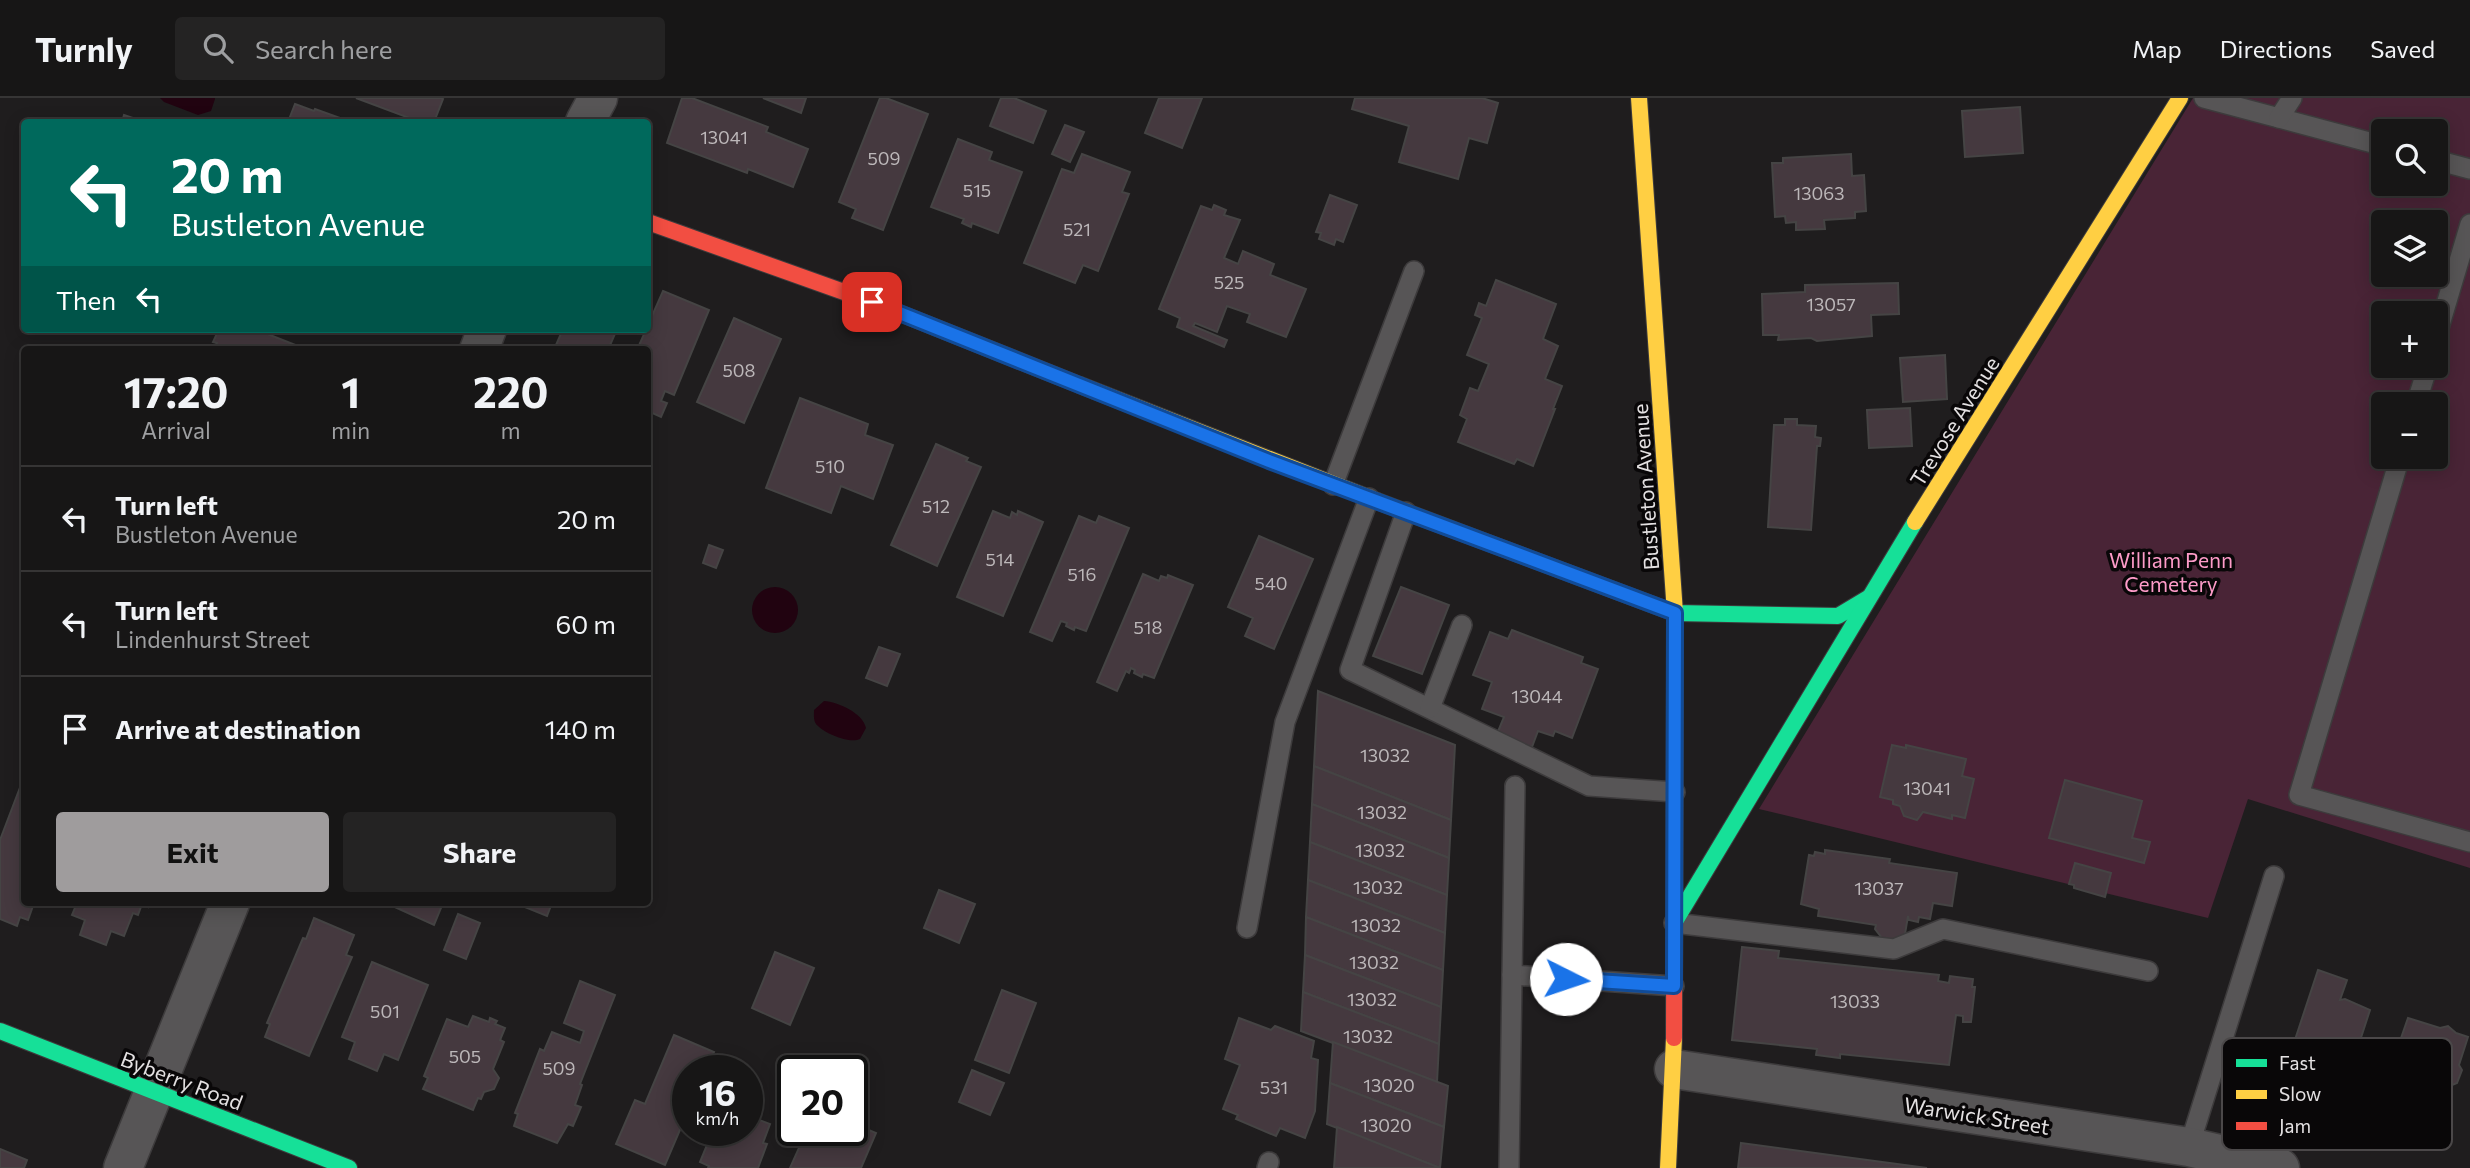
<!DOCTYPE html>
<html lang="en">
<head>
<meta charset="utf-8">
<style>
  :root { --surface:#171616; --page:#242323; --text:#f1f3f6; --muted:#9e9fa1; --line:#363535; --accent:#9f9c9d }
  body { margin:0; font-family:Commissioner,sans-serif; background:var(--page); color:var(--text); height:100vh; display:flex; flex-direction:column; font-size:26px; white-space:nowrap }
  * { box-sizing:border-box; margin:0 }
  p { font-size:23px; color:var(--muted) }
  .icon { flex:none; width:38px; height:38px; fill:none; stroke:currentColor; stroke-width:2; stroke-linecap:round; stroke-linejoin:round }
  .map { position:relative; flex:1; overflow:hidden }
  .panel { position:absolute; left:21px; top:248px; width:630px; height:560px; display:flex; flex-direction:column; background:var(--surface); border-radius:7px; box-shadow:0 4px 18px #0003,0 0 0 2px var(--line) }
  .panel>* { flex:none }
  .guide { position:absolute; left:21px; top:21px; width:630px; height:214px; border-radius:7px; box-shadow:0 4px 18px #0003,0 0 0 2px var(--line); background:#00695c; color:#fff; overflow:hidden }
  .buttons { position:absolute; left:2371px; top:21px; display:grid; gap:14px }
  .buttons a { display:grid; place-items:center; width:77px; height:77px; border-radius:7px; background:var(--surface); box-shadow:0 4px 18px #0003,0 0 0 2px var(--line); font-size:35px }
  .speed { position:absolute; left:672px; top:957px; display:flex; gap:14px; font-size:35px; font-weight:700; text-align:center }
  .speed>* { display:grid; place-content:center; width:91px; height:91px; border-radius:50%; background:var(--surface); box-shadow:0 4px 18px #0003,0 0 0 2px var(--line); line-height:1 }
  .speed small { font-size:18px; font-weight:400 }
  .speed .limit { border:4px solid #111; border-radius:10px; background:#fff; color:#111 }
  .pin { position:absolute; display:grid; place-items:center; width:60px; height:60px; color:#fff; margin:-30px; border-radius:14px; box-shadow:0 4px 10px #0006 }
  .me { position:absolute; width:77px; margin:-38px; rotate:94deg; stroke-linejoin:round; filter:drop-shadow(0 0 5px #0008) }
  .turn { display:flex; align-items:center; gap:24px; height:147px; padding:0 35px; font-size:32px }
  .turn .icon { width:91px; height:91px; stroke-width:2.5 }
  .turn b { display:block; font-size:49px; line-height:60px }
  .then { display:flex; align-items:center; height:66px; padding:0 35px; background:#0003; gap:14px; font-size:26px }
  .eta { display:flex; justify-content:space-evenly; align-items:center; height:119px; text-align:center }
  .eta b { font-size:42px; font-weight:700; line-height:49px }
  .cta { display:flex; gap:14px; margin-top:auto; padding:14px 35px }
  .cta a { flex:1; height:80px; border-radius:7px; background:var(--accent); color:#111; font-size:28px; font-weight:700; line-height:80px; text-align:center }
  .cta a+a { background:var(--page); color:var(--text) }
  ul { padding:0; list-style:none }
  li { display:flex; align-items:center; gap:21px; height:105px; padding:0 35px; border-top:2px solid var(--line) }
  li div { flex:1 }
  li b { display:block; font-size:26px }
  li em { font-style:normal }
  header { display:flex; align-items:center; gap:42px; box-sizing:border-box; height:98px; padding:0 35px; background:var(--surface); border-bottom:2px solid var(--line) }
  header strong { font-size:33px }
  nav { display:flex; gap:38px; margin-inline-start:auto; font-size:24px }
  .search { width:490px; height:63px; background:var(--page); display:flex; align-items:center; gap:18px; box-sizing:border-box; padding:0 24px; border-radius:7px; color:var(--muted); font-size:26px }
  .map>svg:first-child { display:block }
  .green { fill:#492436; fill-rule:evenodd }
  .water { fill:#210310 }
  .building { fill:#45393f; stroke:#454444; stroke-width:2 }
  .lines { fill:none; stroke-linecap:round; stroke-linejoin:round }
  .lane-casing { stroke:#3d3b3c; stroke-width:22 }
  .street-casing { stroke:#3d3b3c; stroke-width:41 }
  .fast-casing { stroke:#3d3b3c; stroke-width:18 }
  .slow-casing { stroke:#3d3b3c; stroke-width:18 }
  .jam-casing { stroke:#3d3b3c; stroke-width:18 }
  .lane { stroke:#575556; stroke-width:19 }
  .street { stroke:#575556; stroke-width:38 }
  .fast { stroke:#16e098; stroke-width:16 }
  .slow { stroke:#ffcf43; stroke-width:16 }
  .jam { stroke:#f24e42; stroke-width:16 }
  .route-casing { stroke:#114b97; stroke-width:18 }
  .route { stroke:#1a73e8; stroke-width:12 }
  .labels { text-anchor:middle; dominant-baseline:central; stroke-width:7; stroke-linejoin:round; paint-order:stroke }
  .number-label { font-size:18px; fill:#bcb7b9 }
  .street-label { font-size:21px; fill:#e4e1e2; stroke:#090708 }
  .park-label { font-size:21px; fill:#fd9bc8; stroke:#090708 }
  .key { fill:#090708; stroke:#4b4849; stroke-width:2 }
  .key-label { font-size:19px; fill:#e4e1e2 }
</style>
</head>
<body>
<header>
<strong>Turnly</strong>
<div class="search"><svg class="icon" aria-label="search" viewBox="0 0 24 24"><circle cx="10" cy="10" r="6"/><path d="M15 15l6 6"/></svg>Search here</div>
<nav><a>Map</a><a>Directions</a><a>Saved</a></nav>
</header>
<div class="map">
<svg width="2470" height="1070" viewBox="0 0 2470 1070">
  <rect width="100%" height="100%" fill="#1f1d1e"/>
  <!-- green -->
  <path class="green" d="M2193,0H2470V770L2248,701L2208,820L1759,711ZM2384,33H2436V86H2384ZM2384,124H2436V177H2384ZM2384,215H2436V268H2384ZM2384,306H2436V359H2384Z"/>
  <!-- water -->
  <g class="water">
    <polygon points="160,0 215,0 215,1 211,13 198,17 164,4"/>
    <circle cx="775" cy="512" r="23"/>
    <path d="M824,603C838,604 863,615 866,630L860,641C850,646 826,636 818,628C813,624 814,618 814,612Z"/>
  </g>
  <!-- building -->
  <g class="building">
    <polygon points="356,0 441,0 443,1 434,24 420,24"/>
    <polygon points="682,0 692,0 768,29 766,34 808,51 793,89 748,71 747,75 667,45"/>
    <polygon points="763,0 806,0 801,15"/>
    <polygon points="880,0 886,0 928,16 883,132 852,120 856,111 839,104"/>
    <polygon points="1001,0 1014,0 1046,13 1033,45 990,28"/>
    <polygon points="1159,0 1202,0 1182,50 1145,35"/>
    <polygon points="1355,0 1482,0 1498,5 1487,45 1469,40 1458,81 1399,64 1409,28 1352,11"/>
    <polygon points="295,6 314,13 315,11 351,24 288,24"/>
    <polygon points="2020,9 2023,55 1965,59 1962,13"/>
    <polygon points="124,17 139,22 138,24 122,24"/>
    <polygon points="1065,27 1084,34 1070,64 1052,56"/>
    <polygon points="958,41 992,54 989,62 1022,74 998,135 972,125 971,129 962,125 964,121 931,109"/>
    <polygon points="1082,56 1130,74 1122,94 1129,96 1098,173 1083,167 1075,185 1024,165 1062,71 1074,75"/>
    <polygon points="1851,56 1852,78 1864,77 1866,113 1855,114 1855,120 1824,122 1825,131 1796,132 1796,124 1786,125 1785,118 1775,119 1772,65 1783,65 1783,60"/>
    <polygon points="1330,97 1357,107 1343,144 1336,141 1334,147 1319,141 1321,135 1316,134"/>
    <polygon points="1214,107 1226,112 1224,117 1240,122 1224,160 1238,166 1243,153 1274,166 1270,177 1306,191 1286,239 1247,224 1250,216 1227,208 1217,234 1195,225 1193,228 1227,242 1224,249 1177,229 1180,220 1159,211 1201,108 1212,112"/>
    <polygon points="1496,182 1556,206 1543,241 1558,248 1545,281 1562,288 1553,311 1555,311 1533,368 1517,361 1514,366 1458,344 1467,321 1460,317 1470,290 1478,293 1489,266 1467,257 1482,220 1475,217 1479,205 1486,208"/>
    <polygon points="1898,185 1899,216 1871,217 1872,238 1817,243 1811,240 1778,242 1779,237 1763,237 1762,196 1805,194 1805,187"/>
    <polygon points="663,193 709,212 674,297 665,293 661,303 667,305 661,319 648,313 648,252 637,252"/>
    <polygon points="734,220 781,241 744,325 697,304"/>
    <polygon points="219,231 255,231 308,252 214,252 217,245 213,244"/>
    <polygon points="563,231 617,231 608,252 556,252 558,249 556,247"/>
    <polygon points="1945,257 1947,301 1903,304 1900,260"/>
    <polygon points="800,300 868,326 865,337 893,347 873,401 841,388 831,415 766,390"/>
    <polygon points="1910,310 1912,348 1869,350 1867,312"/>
    <polygon points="1785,321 1797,321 1797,327 1816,328 1815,339 1821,340 1820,348 1817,348 1811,432 1768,429 1774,327 1785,327"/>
    <polygon points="936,346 968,360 966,363 981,369 937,468 891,447"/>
    <polygon points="993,413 1010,420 1012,414 1017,417 1018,413 1043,424 1003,518 957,499"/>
    <polygon points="1079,418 1096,425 1099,418 1129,430 1086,533 1075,529 1074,532 1066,528 1067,525 1061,523 1052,543 1030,534"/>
    <polygon points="1259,438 1313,461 1274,551 1245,538 1253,520 1228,509"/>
    <polygon points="709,447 723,452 716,470 703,465"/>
    <polygon points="1143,476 1159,483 1161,478 1167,480 1168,477 1193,487 1154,580 1143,576 1142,579 1134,575 1135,572 1131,570 1129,575 1126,573 1117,593 1097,584"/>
    <polygon points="1401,489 1449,507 1422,576 1373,558"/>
    <polygon points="1512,532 1583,559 1581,565 1598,571 1572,640 1555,633 1553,638 1538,633 1532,649 1497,636 1504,619 1482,611 1492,584 1473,577 1490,534 1508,541"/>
    <polygon points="879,549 900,556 887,588 866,580"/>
    <polygon points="1318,593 1455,647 1451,722 1314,668"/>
    <polygon points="1892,647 1906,650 1906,647 1966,661 1962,678 1974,681 1965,720 1952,717 1952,721 1923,714 1917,722 1904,718 1900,708 1893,706 1893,702 1880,699"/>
    <polygon points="1314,668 1451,722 1449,760 1312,706"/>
    <polygon points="24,679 24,805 34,805 28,822 20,819 17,828 0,821 0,742"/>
    <polygon points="2065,682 2142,703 2132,740 2150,744 2144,765 2049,740"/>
    <polygon points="1312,706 1449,760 1447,797 1310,744"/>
    <polygon points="1310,744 1447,797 1445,835 1308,782"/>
    <polygon points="1825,752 1890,761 1889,765 1957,775 1952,808 1933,805 1930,821 1919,819 1918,824 1909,822 1908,818 1905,836 1895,842 1882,840 1875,831 1876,827 1818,818 1819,811 1801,806 1809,757 1814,758 1815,754 1825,756"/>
    <polygon points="2075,765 2111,775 2105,799 2074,790 2074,787 2069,786"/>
    <polygon points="1308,782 1445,835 1443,872 1306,819"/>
    <polygon points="939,792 975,806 959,845 924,830"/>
    <polygon points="77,805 149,805 148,809 142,806 138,817 133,815 124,838 111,833 106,847 80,837 85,822 72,817"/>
    <polygon points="386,805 443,805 434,827"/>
    <polygon points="515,805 552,805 547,818"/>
    <polygon points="458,816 480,825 466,861 444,852"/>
    <polygon points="1306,819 1443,872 1441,909 1305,857"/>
    <polygon points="314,820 354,837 346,857 352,859 309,958 265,939 270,926 267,925 303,840 306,841"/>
    <polygon points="1742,849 1779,853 1778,860 1939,877 1938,883 1949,885 1950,878 1973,881 1972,889 1975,889 1971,924 1963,924 1963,918 1956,917 1949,967 1840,956 1840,960 1816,957 1817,951 1732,942"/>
    <polygon points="775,854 814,870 790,927 752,910"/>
    <polygon points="1305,857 1441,909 1439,946 1303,894"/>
    <polygon points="372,864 428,887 398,962 384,956 377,973 349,961 355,944 342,939"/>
    <polygon points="2318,872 2347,882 2340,902 2345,901 2370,912 2339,1007 2299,993 2300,990 2279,981 2284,965 2287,966"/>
    <polygon points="580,883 615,897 580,986 582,987 575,1007 581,1009 573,1028 568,1026 557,1045 514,1028 518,1016 515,1015 540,951 544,953 552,934 580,945 584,933 564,925"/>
    <polygon points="1002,892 1036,905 1009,975 975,962"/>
    <polygon points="1303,894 1439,946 1437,984 1301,933"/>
    <polygon points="473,918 489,924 490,920 497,923 495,926 505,930 500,942 504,944 493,971 499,980 494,991 484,994 481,1001 478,1000 473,1012 423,991 428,980 424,978 447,921 468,929"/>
    <polygon points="1239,920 1271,932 1275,928 1314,943 1311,960 1318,962 1315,1013 1305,1040 1280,1030 1276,1038 1236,1021 1238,1017 1223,1011 1240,967 1225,961"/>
    <polygon points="2408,920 2440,930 2448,928 2456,935 2468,939 2459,967 2462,972 2457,985 2452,987 2438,1033 2397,1020 2399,1016 2377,1009"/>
    <polygon points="674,937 714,954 705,973 688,973 688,1013 665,1067 616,1046 635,1002 645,1006"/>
    <polygon points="1333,944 1448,988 1444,1029 1330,985"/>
    <polygon points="972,972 1004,985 990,1017 959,1004"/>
    <polygon points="1330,985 1444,1029 1440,1070 1327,1026"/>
    <polygon points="747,1013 750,1014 749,1018 770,1026 763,1045 767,1046 758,1070 708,1070 709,1068 700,1064 709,1042 718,1045 723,1032 747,1032"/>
    <polygon points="852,1025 876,1035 861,1070 790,1070 807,1032 852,1032"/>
    <polygon points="1337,1029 1440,1070 1334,1070"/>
    <polygon points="1741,1045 1927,1070 1738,1070"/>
    <polygon points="0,1051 27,1062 24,1070 0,1070"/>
  </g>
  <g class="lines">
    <defs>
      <g id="lane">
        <polyline points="2204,0 2384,48"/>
        <polyline points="2279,20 2292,0"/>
        <polyline points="2436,62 2470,71"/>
        <polyline points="2436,240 2470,126"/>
        <polyline points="2416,306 2428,268"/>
        <polyline points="2400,359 2299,697 2470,744"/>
        <polyline points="1333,387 1414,173"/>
        <polyline points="1406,414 1350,572 1589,688 1675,694"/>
        <polyline points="1430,610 1462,527"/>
        <polyline points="1674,825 1894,851 1943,831 2148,873"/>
        <polyline points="1247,830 1285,624 1369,400"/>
        <polyline points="1512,877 1674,888"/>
        <polyline points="2189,1049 2274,778"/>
        <polyline points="1267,1070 1269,1064"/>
        <polyline points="1509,1070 1515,688"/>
      </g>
      <g id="street">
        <polyline points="585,24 598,0"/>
        <polyline points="479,252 487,231"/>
        <polyline points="1674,971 2189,1049 2280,1070"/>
        <polyline points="123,1070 230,805"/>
      </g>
      <g id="fast">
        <polyline points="1377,403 1675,515 1838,518 1868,500"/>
        <polyline points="1674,825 1915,424"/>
        <polyline points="0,933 349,1070"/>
      </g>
      <g id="slow">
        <polyline points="1639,0 1675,515 1675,579"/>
        <polyline points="1080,287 1377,403"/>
        <polyline points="1915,424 2180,0"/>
        <polyline points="1668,1070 1674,940"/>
      </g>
      <g id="jam">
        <polyline points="648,124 872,204 1080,287"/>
        <polyline points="1674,940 1675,579"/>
      </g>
    </defs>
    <!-- lane casing -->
    <use href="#lane" class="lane-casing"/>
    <!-- street casing -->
    <use href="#street" class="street-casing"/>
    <!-- fast casing -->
    <use href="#fast" class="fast-casing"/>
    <!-- slow casing -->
    <use href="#slow" class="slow-casing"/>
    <!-- jam casing -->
    <use href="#jam" class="jam-casing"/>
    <!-- lane -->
    <use href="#lane" class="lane"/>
    <!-- street -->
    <use href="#street" class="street"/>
    <!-- fast -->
    <use href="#fast" class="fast"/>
    <!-- slow -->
    <use href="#slow" class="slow"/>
    <!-- jam -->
    <use href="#jam" class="jam"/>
  </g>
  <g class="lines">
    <defs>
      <polyline id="route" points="872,204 1269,363 1675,515 1674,888 1566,881"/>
    </defs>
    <!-- route casing -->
    <use href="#route" class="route-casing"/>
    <!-- route -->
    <use href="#route" class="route"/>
  </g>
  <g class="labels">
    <!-- number labels -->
    <g class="number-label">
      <text x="724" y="39">13041</text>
      <text x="884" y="60">509</text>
      <text x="977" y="92">515</text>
      <text x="1819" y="95">13063</text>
      <text x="1077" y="131">521</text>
      <text x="1229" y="184">525</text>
      <text x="1831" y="206">13057</text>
      <text x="739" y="272">508</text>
      <text x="830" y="368">510</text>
      <text x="936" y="408">512</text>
      <text x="1000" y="461">514</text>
      <text x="1082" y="476">516</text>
      <text x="1271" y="485">540</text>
      <text x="1148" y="529">518</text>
      <text x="1537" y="598">13044</text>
      <text x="1385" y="657">13032</text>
      <text x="1927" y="690">13041</text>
      <text x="1382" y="714">13032</text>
      <text x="1380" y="752">13032</text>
      <text x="1378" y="789">13032</text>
      <text x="1879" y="790">13037</text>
      <text x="1376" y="827">13032</text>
      <text x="1374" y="864">13032</text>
      <text x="1372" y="901">13032</text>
      <text x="1855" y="903">13033</text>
      <text x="385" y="913">501</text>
      <text x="1368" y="938">13032</text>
      <text x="465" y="958">505</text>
      <text x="559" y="970">509</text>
      <text x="1389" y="987">13020</text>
      <text x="1274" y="989">531</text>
      <text x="1386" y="1027">13020</text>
    </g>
    <!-- street labels -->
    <g class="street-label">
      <text transform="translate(1954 323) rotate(-58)">Trevose Avenue</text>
      <text transform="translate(1645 389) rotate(-94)">Bustleton Avenue</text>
      <text transform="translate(182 982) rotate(21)">Byberry Road</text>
      <text transform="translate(1977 1017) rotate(9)">Warwick Street</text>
    </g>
    <!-- park labels -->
    <g class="park-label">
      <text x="2171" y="461">William Penn<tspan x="2171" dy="24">Cemetery</tspan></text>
    </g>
  </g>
  <!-- legend -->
  <rect x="2222" y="940" width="230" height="112" rx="10" class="key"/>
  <rect x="2236" y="961" width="31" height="8" fill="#16e098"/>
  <rect x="2236" y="992" width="31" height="9" fill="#ffcf43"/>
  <rect x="2236" y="1024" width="31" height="8" fill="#f24e42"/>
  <g class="key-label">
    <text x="2279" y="972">Fast</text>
    <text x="2279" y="1003">Slow</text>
    <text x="2279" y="1035">Jam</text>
  </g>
</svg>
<div class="buttons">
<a><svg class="icon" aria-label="search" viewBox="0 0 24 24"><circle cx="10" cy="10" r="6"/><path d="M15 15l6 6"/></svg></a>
<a><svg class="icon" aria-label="layers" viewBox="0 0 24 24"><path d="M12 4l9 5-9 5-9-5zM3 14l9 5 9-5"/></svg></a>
<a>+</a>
<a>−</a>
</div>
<div class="speed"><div>16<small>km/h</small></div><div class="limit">20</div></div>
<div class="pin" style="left:872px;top:204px;background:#d93025"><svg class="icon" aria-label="arrive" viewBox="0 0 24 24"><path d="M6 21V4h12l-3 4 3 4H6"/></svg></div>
<svg class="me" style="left:1566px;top:881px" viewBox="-20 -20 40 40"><circle r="19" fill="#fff"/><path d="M0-13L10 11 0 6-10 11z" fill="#1a73e8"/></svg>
<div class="guide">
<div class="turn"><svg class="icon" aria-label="left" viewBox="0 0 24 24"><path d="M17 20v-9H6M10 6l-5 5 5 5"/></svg><div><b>20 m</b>Bustleton Avenue</div></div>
<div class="then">Then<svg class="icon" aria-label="left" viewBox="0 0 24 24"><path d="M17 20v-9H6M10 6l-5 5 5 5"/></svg></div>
</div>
<section class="panel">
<div class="eta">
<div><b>17:20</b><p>Arrival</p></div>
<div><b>1</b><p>min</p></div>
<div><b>220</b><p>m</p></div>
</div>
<ul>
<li><svg class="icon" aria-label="left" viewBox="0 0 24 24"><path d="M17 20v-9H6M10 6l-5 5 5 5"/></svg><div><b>Turn left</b><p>Bustleton Avenue</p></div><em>20 m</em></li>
<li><svg class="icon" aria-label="left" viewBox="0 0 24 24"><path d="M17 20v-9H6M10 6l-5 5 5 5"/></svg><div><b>Turn left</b><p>Lindenhurst Street</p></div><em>60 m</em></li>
<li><svg class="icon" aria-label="arrive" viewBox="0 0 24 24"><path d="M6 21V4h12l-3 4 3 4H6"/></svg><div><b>Arrive at destination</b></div><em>140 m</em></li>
</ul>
<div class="cta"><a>Exit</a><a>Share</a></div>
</section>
</div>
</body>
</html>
